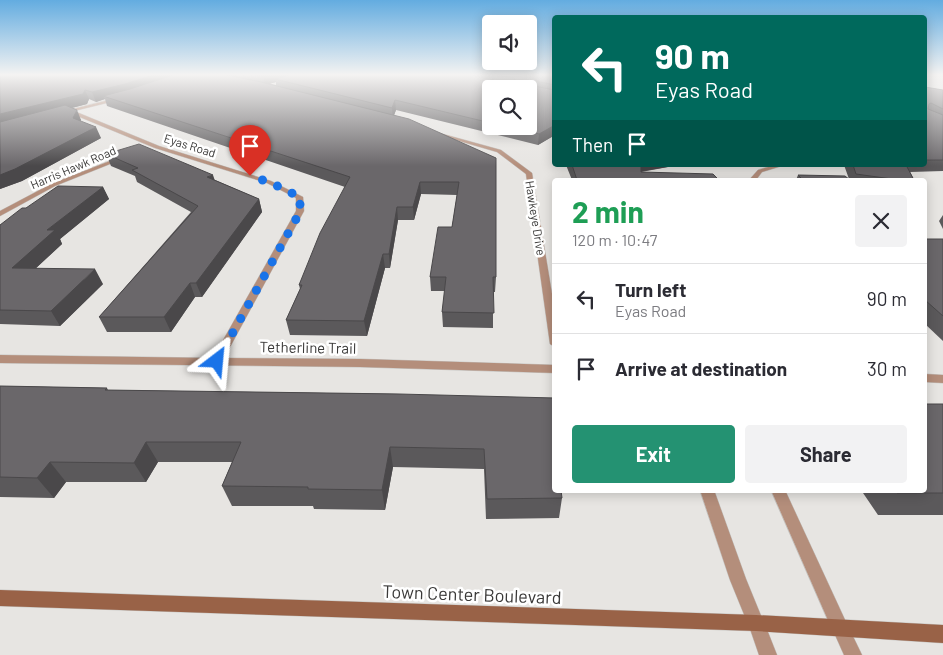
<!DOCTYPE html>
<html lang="en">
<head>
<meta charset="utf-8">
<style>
  :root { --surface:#fff; --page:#f2f2f3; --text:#2b2b33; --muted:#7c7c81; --line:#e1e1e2; --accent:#249272 }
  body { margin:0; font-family:Barlow,sans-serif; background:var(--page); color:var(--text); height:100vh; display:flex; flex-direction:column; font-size:19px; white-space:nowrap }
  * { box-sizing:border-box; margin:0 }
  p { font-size:16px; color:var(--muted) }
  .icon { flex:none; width:28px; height:28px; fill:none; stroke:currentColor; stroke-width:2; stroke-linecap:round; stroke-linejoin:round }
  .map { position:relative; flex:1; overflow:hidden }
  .details { position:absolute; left:552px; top:178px; width:375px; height:315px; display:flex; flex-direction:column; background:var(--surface); border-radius:5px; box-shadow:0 2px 12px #0003 }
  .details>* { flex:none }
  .top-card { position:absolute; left:552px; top:15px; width:375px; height:152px; border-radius:5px; box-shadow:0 2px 12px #0003; background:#00695c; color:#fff; overflow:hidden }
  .fabs { position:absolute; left:482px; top:15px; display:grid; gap:10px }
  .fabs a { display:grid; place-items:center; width:55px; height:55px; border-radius:5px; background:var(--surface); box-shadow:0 2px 12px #0003; font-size:25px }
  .pin { position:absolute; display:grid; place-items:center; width:42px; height:42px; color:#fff; margin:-51px -21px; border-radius:50% 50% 50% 0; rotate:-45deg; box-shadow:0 0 5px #0007 }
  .pin .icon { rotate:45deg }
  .me { position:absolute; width:55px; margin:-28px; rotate:29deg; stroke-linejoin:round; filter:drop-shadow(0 0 4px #0008) }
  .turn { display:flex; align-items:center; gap:18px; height:105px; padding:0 20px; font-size:22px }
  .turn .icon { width:65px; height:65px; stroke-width:2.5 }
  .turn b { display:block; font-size:35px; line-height:42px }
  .then { display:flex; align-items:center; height:48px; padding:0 20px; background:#0003; gap:10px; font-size:19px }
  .round { display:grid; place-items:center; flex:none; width:52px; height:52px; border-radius:5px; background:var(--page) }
  .summary { display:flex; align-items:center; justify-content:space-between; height:85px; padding:0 20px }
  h1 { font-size:30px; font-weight:700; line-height:38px; color:#1e9e55 }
  .primary-button { display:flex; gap:10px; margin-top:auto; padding:10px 20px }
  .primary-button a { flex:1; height:58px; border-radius:5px; background:var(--accent); color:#fff; font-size:20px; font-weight:700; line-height:58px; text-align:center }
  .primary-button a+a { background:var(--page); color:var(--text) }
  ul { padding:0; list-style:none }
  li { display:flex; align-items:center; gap:15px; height:70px; padding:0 20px; border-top:1px solid var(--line) }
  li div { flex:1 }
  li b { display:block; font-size:19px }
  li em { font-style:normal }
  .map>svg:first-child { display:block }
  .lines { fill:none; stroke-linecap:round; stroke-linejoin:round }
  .minor-casing { stroke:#c4c3c0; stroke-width:1 }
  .tertiary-casing { stroke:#c4c3c0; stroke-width:1 }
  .secondary-casing { stroke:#c4c3c0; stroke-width:1 }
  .minor { fill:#b48e7b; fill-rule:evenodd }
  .tertiary { fill:#b48e7b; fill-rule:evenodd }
  .secondary { fill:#996247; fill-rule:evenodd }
  .wall { fill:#5b595b; fill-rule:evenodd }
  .shaded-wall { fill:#4a484a }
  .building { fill:#6a676a; stroke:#4a484a }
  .route { stroke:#1a73e8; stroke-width:9; stroke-dasharray:0 16.2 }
  .labels { text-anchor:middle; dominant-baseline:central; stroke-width:5; stroke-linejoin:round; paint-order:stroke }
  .far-street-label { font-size:12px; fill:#3a3938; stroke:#fff }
  .street-label { font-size:15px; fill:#3a3938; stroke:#fff }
  .near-street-label { font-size:18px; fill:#3a3938; stroke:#fff }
</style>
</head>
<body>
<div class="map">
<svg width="943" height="655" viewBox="0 0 943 655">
  <rect width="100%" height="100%" fill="#e7e5e2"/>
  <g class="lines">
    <defs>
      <g id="minor">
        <polygon points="117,98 119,100 74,111 159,146 271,181 303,197 304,211 224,358 360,359 555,365 555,373 360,367 0,363 0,355 213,358 296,211 296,198 267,183 155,148 65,111"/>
        <polygon points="432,131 501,150 532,173 555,312 555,347 550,344 526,174 497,152 432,133"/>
        <polygon points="120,157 125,158 55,186 0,216 0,211 51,184"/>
        <polygon points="775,165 785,165 762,172 756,180 749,180 758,170"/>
        <polygon points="925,374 943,375 943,383 925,382"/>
        <polygon points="700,490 714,490 746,579 764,623 762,629 756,631 750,629 730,580"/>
        <polygon points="771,490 785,490 846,622 848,628 846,634 840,636 834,634"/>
      </g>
      <g id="tertiary">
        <polygon points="756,615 762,617 777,655 759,655 748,623 750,617"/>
        <polygon points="840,620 846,622 862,655 844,655 832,628 834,622"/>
      </g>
      <polygon id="secondary" points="0,590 756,615 943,625 943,643 756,631 0,606"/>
    </defs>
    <!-- minor casing -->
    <use href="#minor" class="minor-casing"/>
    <!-- tertiary casing -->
    <use href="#tertiary" class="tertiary-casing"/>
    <!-- secondary casing -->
    <use href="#secondary" class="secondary-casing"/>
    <!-- minor -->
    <use href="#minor" class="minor"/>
    <!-- tertiary -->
    <use href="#tertiary" class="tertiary"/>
    <!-- secondary -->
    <use href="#secondary" class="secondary"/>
  </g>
  <!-- wall -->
  <g class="wall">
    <path d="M0,74H555V135L538,145L396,110L394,115L496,158V277L495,292H493V328L443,327L442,312L445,291H431L430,277L452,227L457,195L421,194L414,220H398L390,268H385L367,336L290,335L286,320L300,289L299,285L345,187L107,106L105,99L96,102L89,99L87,104L72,108L81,120L80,121L101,138L22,181L0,189ZM276,82V85L270,84L272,83ZM491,89L529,126H491Z"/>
    <polygon points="925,87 943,90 943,171 910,172 914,180 796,180 798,175 849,179 844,165 925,165"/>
    <polygon points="106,154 215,180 259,199 262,212 202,297 195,297 171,332 107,332 99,317 191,212 137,182 135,176 111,166"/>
    <polygon points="566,165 679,165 641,172 719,180 572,180"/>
    <polygon points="103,187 109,199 60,239 62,244 36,268 103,284 60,326 0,324 0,225 26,208"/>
    <polygon points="943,215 943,229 939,221"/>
    <polygon points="925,239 943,239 943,341 925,324"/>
    <polygon points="0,386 107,388 108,390 399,394 555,490 562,498 559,518 486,519 484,469 393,467 385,510 314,509 313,506 232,506 222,486 232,462 158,462 146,482 66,482 54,498 0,497"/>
    <polygon points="943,404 943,515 878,515 861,490 925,490"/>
  </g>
  <!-- shaded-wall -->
  <g class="shaded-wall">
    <polygon points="157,74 186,74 128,93 103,96 105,99 96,102 92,92"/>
    <polygon points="271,74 303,74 275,79 276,82 265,85 263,76"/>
    <polygon points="85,90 89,99 87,104 0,126 0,114"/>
    <polygon points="395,100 396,110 393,118 392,108"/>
    <polygon points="77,110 81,120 78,129 73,118"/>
    <polygon points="555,125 555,135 538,145 539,134"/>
    <polygon points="96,127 101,138 22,181 0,189 0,175"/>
    <polygon points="639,165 679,165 638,172"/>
    <polygon points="213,175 217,187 207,177"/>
    <polygon points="420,182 421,194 414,220 413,207"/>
    <polygon points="103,187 109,199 60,239 62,244 21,282 12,268 47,230"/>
    <polygon points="259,199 262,212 202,297 196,283"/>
    <polygon points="397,207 398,220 390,268 389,254"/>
    <polygon points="383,254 385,268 367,336 364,321"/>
    <polygon points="95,269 103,284 60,326 51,311"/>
    <polygon points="190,283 195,297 171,332 164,317"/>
    <polygon points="146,442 158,462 146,482 134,463"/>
    <polygon points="390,447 393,467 385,510 382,490"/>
    <polygon points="50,462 66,482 54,498 37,478"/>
  </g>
  <!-- building -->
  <g class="building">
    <polygon points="0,74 157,74 125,84 92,92 85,90 83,94 0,114"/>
    <polygon points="176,74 223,74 261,82 409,119 496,158 496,277 493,277 494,313 442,312 446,277 430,277 438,227 452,227 459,182 420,182 413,207 397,207 389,254 383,254 364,321 286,320 302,285 299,285 320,233 350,177 103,96 130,89"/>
    <polygon points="251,74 271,74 263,76"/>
    <polygon points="292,74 467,74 503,82 515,80 514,78 493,74 555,74 555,85 530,80 528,85 555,90 555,125 539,134 507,126 529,126 529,89 491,89 491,123 395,100 392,108 275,79"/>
    <polygon points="925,87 943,90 943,109 931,103 929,104 928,109 943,115 943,160 925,160"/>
    <polygon points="65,105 77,110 73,118 96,127 15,169 0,175 0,122"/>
    <polygon points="139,144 213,175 207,177 259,199 196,283 190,283 164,317 99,317 198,206 132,170 138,168 106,154"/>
    <polygon points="572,165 641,165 641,172 713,174 719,180 577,180"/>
    <polygon points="853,165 906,165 914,180 899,180 856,174"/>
    <polygon points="798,175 845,176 850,180 803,180"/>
    <polygon points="58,186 103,187 47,230 55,230 12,268 95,269 51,311 0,310 0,225 22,208 26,208"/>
    <polygon points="925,239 943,239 943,316 925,300"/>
    <polygon points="0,386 107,388 105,390 399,394 555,398 555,490 561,490 562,498 487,499 484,449 390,447 382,490 308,489 308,487 222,486 241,442 146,442 134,463 50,462 37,478 0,477"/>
    <polygon points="925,404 943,404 943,493 897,493 894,490 925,490"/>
  </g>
  <!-- sky -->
  <linearGradient id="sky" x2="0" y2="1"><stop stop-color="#63ace0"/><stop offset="0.45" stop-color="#f4f3f2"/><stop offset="1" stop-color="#f4f3f2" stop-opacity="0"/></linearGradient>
  <rect width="943" height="166" fill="url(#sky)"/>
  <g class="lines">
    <!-- route -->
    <polyline class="route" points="217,361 300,212 300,197 269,182 250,176"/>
  </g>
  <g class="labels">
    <!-- far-street labels -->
    <g class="far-street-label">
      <text transform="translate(190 145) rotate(17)">Eyas Road</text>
      <text transform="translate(73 167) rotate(-23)">Harris Hawk Road</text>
      <text transform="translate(536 218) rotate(81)">Hawkeye Drive</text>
    </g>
    <!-- street labels -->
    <g class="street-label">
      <text transform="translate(308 347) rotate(1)">Tetherline Trail</text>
    </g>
    <!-- near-street labels -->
    <g class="near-street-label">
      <text transform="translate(472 594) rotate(2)">Town Center Boulevard</text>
    </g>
  </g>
</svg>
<div class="fabs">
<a><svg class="icon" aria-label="sound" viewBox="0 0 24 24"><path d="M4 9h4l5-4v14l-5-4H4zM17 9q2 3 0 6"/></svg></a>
<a><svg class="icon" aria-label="search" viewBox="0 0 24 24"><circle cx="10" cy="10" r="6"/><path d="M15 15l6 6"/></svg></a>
</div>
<div class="pin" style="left:250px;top:176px;background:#d93025"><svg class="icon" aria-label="arrive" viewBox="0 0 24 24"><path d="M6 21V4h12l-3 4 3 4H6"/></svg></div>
<svg class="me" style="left:217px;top:361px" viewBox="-20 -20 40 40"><path d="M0-17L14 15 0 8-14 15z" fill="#1a73e8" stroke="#fff" stroke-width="4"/></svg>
<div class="top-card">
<div class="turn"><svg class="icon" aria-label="left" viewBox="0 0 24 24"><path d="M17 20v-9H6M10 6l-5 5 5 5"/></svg><div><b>90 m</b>Eyas Road</div></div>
<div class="then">Then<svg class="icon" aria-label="arrive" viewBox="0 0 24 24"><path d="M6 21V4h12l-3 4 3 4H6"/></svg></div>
</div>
<section class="details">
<div class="summary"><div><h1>2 min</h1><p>120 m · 10:47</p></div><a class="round"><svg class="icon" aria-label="close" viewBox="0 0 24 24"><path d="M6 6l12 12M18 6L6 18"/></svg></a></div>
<ul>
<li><svg class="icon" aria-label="left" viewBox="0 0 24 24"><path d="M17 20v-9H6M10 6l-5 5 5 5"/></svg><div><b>Turn left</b><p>Eyas Road</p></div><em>90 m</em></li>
<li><svg class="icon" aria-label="arrive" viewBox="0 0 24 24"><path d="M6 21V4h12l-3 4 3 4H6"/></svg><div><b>Arrive at destination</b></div><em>30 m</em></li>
</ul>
<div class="primary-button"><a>Exit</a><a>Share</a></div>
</section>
</div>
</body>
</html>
